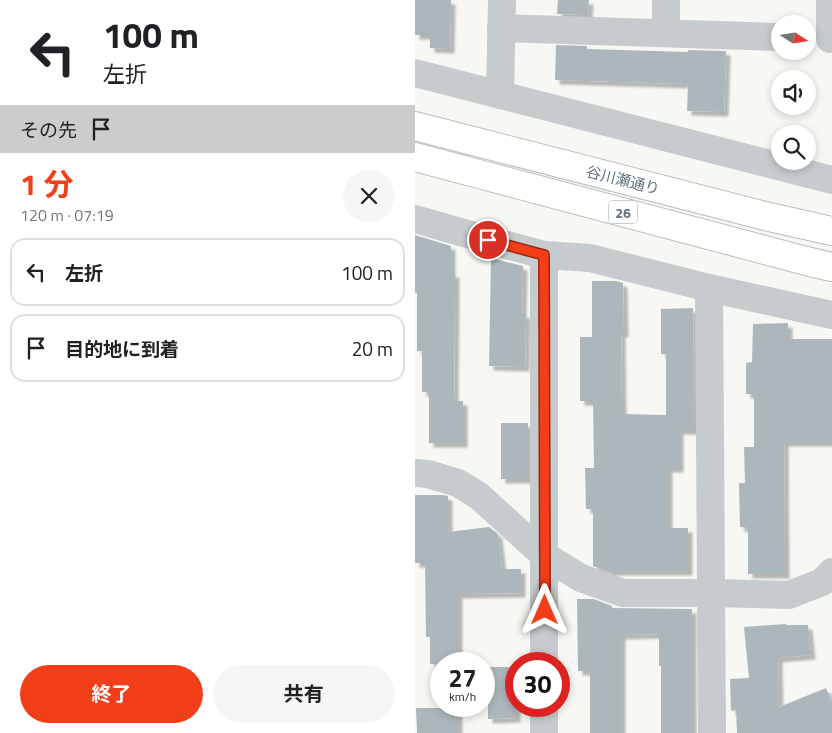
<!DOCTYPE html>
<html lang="ja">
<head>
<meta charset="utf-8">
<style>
  :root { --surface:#fff; --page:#f6f6f6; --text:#202124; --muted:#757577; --line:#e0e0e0; --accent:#f23e19 }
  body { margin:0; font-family:"Titillium Web","Noto Sans JP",sans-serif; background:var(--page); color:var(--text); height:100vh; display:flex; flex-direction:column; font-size:19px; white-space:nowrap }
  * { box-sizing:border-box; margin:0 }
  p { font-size:16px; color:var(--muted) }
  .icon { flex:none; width:28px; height:28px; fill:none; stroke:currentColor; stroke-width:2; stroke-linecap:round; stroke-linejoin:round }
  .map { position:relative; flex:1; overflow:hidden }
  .panel { display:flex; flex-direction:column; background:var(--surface); width:415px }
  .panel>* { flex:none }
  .hud { background:#fff; color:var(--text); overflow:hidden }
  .needle { width:32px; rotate:102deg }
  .controls { position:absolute; left:356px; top:15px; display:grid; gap:10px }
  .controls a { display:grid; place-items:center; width:45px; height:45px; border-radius:50%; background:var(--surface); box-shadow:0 2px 8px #0003; font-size:25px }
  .speed { position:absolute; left:15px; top:652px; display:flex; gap:10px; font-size:25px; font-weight:700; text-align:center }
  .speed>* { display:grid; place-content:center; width:65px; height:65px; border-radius:50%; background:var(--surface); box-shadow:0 2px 8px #0003; line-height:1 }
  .speed small { font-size:12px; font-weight:400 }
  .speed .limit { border:8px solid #d22; background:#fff; color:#111 }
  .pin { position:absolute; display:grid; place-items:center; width:42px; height:42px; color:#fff; margin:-21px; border:2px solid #fff; border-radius:50%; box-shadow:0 1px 5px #0007 }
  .me { position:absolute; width:55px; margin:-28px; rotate:0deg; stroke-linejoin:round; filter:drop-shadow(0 0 4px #0008) }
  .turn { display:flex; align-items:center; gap:18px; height:105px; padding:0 20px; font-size:22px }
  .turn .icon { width:65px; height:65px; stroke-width:2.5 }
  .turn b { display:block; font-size:35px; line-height:42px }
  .then { display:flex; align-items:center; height:48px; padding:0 20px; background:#0003; gap:10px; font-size:19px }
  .round { display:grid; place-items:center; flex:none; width:52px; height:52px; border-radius:26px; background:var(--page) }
  .summary { display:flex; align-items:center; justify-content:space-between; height:85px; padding:0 20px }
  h1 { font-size:30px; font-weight:700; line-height:38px; color:var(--accent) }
  .action { display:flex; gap:10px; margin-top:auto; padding:10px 20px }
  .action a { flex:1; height:58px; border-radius:30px; background:var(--accent); color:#fff; font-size:20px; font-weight:700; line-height:58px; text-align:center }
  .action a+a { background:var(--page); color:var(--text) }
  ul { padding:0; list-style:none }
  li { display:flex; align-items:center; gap:15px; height:68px; margin:0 10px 8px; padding:0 10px; border:2px solid var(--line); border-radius:15px }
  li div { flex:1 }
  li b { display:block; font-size:19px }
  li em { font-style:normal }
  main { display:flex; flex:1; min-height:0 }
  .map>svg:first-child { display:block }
  .building { fill:#adb7bb; filter:url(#shadow) }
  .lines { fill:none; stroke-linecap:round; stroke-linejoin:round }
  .major-casing { stroke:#b9bec1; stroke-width:30 }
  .minor { stroke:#c6cbcd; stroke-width:28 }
  .major { stroke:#fff; stroke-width:28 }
  .route-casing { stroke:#9d2810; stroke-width:12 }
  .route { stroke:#f23e19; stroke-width:9 }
  .labels { text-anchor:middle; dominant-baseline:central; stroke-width:5; stroke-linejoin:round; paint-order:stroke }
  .shield { fill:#fff; stroke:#909ea7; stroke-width:1 }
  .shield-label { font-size:14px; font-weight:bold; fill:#607581 }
  .street-label { font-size:15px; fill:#607581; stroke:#fff }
</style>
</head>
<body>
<main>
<section class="panel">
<div class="hud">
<div class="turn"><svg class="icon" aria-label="left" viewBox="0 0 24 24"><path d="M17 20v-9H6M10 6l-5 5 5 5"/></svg><div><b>100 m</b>左折</div></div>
<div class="then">その先<svg class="icon" aria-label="arrive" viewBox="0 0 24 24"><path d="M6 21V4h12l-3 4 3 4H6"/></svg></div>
</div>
<div class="summary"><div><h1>1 分</h1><p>120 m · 07:19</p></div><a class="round"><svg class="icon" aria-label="close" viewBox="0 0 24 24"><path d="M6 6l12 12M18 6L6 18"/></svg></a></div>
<ul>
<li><svg class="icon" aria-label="left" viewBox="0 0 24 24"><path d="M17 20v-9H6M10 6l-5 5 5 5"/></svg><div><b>左折</b></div><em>100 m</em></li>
<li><svg class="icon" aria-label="arrive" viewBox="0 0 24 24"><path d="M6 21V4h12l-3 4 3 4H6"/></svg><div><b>目的地に到着</b></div><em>20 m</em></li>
</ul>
<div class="action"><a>終了</a><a>共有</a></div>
</section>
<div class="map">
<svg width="417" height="733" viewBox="0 0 417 733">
  <defs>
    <filter id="shadow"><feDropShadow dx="4.5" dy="4.5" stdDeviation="1" flood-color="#0004"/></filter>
  </defs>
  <rect width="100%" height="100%" fill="#f7f7f4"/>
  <!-- building -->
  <g class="building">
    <polygon points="0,0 36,0 35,49 15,48 15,35 0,35"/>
    <polygon points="143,0 174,0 173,15 142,14"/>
    <polygon points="141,45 172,46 172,49 273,52 273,50 311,51 309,112 272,111 273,84 140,80"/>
    <polygon points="0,235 36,246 36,273 40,273 39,401 48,401 48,443 14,443 14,392 7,392 7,351 2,351 2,293 0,293"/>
    <polygon points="76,258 108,266 107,314 111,314 110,367 74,366"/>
    <polygon points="177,281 201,281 208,283 209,333 206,333 207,414 251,415 251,354 246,354 246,309 278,308 279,430 264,430 264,468 253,468 253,528 273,528 273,571 197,571 197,573 178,566 178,509 171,509 170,468 179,468 178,401 165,401 165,337 177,337"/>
    <polygon points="373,323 373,339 417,339 417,442 369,442 370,574 333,574 333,528 325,527 324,483 330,483 329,447 339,447 339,394 331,394 331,363 337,362 338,324"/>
    <rect x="86" y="423" width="27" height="56"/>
    <polygon points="0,495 28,495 33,496 33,532 74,527 83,534 87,569 106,569 106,593 43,594 43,664 15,664 15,637 11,637 10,563 0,563"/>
    <polygon points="162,599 179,599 197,606 197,608 277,609 277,733 246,733 246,666 244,666 244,634 206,635 206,733 175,733 175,671 163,671"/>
    <polygon points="371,624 371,625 393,625 396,655 363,658 364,707 411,688 417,702 417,733 322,733 321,710 316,711 315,679 334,678 329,627"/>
    <polygon points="73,667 101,667 101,718 73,719"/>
    <polygon points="1,708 43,708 43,733 2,733"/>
  </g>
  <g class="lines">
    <defs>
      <g id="major">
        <polyline points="0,126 350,216 417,231"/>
        <polyline points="0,157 395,262 417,267"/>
      </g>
    </defs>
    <!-- major casing -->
    <use href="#major" class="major-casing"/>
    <!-- minor -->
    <g class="minor">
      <polyline points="86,28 365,37"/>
      <polyline points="251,33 251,0"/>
      <polyline points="415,39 415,0"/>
      <polyline points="0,73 417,180"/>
      <polyline points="85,95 87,0"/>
      <polyline points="0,219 73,240 129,255 175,258 294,288 417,315"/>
      <polyline points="129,255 129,664"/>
      <path d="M294,288C294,436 297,585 297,733"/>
      <polyline points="0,473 13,474 43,483 64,496 130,556 166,578 208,593 297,593 374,595 407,582 417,572"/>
      <polyline points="129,733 129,706"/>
    </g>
    <!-- major -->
    <use href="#major" class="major"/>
  </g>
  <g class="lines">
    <defs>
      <polyline id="route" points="73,240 129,255 130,610"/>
    </defs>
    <!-- route casing -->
    <use href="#route" class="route-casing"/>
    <!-- route -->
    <use href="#route" class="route"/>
  </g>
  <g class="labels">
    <!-- shield labels -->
    <rect class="shield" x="194" y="200.5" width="28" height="23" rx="4"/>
    <g class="shield-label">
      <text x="208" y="212">26</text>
    </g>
    <!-- street labels -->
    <g class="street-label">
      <text transform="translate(208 180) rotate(14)">谷川瀬通り</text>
    </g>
  </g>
</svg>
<div class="controls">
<a><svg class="needle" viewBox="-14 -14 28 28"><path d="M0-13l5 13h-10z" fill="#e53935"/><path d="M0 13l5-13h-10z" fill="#757577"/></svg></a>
<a><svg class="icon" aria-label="sound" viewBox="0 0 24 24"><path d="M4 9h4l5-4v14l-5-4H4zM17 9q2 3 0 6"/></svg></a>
<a><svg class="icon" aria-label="search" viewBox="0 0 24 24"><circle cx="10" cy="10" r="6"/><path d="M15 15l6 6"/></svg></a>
</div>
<div class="speed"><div>27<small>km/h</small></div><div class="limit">30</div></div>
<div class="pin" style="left:73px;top:240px;background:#d93025"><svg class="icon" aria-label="arrive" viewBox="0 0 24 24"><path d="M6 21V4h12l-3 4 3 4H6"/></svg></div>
<svg class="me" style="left:130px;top:610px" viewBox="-20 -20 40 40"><path d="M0-17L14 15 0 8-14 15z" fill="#f23e19" stroke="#fff" stroke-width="4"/></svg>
</div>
</main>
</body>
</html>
